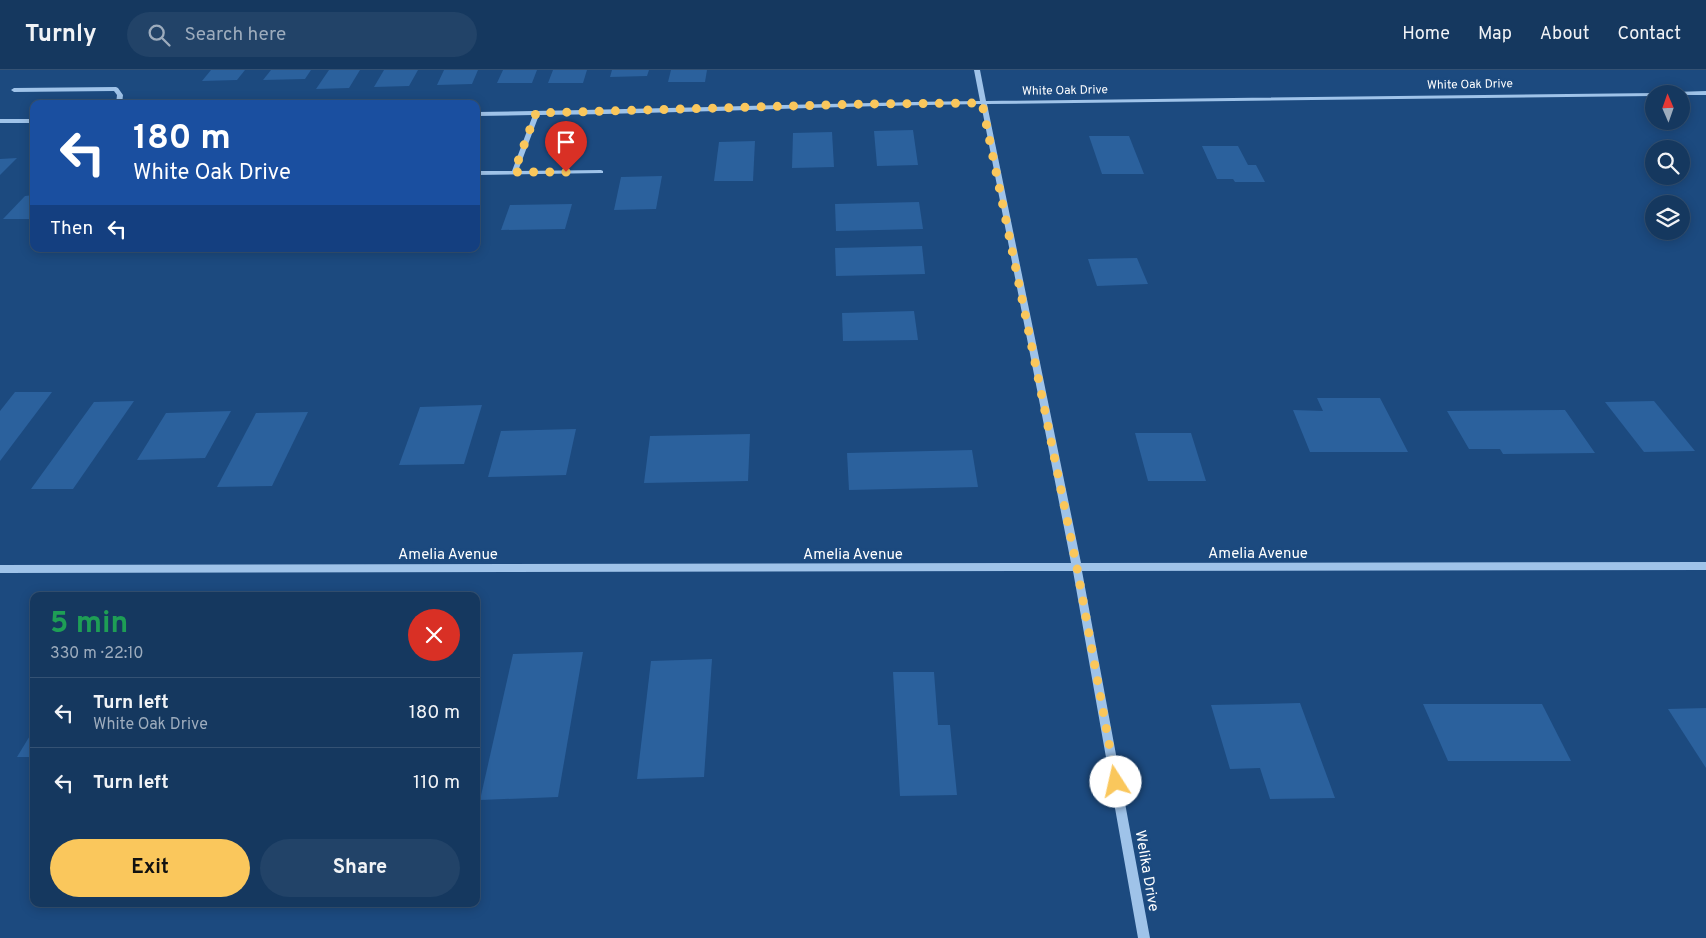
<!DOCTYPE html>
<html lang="en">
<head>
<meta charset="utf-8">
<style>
  :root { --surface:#15385f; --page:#224368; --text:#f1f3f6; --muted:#9dacbd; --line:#345274; --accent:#fac75c }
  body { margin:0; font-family:Overpass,sans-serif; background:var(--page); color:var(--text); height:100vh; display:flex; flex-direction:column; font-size:19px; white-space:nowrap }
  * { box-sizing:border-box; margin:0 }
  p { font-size:16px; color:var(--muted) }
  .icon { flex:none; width:28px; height:28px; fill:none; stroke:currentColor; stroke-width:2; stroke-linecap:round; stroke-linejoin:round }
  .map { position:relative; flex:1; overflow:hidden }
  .panel { position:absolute; left:30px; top:522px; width:450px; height:315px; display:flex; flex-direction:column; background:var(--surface); border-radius:10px; box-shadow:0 2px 12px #0003,0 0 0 1px var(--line) }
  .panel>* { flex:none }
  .banner { position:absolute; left:30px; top:30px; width:450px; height:152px; border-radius:10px; box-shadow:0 2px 12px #0003,0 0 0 1px var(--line); background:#1a4fa0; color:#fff; overflow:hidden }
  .needle { width:32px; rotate:358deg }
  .tools { position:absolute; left:1645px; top:15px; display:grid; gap:10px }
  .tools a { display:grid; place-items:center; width:45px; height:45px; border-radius:50%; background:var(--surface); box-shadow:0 2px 12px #0003,0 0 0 1px var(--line); font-size:25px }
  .pin { position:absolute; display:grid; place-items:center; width:42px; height:42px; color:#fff; margin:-51px -21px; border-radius:50% 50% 50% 0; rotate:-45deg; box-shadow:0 0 5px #0007 }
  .pin .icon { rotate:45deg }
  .me { position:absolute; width:55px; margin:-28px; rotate:350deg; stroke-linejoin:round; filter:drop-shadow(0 0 4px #0008) }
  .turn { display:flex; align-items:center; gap:18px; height:105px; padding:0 20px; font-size:22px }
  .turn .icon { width:65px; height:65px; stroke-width:2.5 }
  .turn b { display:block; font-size:35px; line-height:42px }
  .then { display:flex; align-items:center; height:48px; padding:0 20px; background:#0003; gap:10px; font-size:19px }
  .round { display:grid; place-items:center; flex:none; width:52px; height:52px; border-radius:26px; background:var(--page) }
  .summary { display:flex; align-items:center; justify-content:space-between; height:85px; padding:0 20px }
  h1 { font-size:30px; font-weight:700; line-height:38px; color:#1e9e55 }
  .action { display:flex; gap:10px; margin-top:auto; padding:10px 20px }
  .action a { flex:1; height:58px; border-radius:30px; background:var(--accent); color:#111; font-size:20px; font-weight:700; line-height:58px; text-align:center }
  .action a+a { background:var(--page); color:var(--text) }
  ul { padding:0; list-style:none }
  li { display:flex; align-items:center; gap:15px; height:70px; padding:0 20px; border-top:1px solid var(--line) }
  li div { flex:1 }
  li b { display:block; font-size:19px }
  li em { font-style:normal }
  header { display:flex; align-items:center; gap:30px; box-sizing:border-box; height:70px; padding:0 25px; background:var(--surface); border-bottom:1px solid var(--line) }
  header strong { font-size:24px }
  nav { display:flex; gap:28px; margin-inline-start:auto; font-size:18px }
  .search { width:350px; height:45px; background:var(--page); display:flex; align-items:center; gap:12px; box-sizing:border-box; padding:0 18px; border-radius:28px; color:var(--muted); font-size:19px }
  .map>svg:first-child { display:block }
  .building { fill:#2b619d }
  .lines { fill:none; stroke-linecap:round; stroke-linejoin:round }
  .minor { fill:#9fc3e9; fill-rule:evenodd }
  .route { stroke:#fac75c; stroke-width:9; stroke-dasharray:0 16.2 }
  .labels { text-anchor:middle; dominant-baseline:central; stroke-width:5; stroke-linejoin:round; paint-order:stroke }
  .far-street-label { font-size:12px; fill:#fff; stroke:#1c4a7f }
  .street-label { font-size:15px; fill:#fff; stroke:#1c4a7f }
</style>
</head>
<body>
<header>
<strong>Turnly</strong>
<div class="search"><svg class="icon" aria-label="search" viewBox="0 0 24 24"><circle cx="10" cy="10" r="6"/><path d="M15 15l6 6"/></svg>Search here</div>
<nav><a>Home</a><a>Map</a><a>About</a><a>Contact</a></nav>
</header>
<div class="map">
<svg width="1706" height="868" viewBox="0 0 1706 868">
  <rect width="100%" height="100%" fill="#1c4a7f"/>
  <!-- building -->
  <g class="building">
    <polygon points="211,0 245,0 237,10 202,11"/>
    <polygon points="271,0 311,0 305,9 263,10"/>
    <polygon points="329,0 360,0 349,18 316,19"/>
    <polygon points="384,0 418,0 409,16 374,17"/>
    <polygon points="444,0 478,0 472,14 437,15"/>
    <polygon points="503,0 537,0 532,13 497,13"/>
    <polygon points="553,0 587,0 583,13 548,13"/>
    <polygon points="612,0 649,0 647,6 610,7"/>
    <polygon points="671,0 707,0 705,12 668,12"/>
    <polygon points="913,60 918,95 877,96 874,61"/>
    <polygon points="832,62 834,97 792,98 793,63"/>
    <polygon points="1089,66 1129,66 1144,104 1102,104"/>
    <polygon points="755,71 753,111 714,111 719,72"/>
    <polygon points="1202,76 1238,76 1248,95 1256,95 1265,112 1235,112 1233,109 1217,109"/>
    <polygon points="17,88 0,105 0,89"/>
    <polygon points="662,106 656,139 614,140 621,107"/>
    <polygon points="34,125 34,149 3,149 25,126"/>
    <polygon points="919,132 923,159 836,161 835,134"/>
    <polygon points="572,134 565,159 501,160 510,135"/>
    <polygon points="922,176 925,204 836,206 835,178"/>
    <polygon points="1137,188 1148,214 1097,216 1088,189"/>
    <polygon points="914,241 918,270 843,271 842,243"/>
    <polygon points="15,322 52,322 0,391 0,341"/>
    <polygon points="1317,328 1380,328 1408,382 1310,382 1293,340 1323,341"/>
    <polygon points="134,331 73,419 31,419 94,332"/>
    <polygon points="1654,331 1695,381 1644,382 1605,332"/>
    <polygon points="482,335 464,394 399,395 420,337"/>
    <polygon points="1565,340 1595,383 1503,384 1500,379 1469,379 1447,341"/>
    <polygon points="231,341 205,388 137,390 166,343"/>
    <polygon points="308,342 272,416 217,417 256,343"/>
    <polygon points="576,359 566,405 488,407 501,361"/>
    <polygon points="1135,363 1191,363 1206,411 1148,411"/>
    <polygon points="750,364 748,411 644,413 650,366"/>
    <polygon points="972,380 978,417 849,420 847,383"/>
    <polygon points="583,582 558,727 480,730 513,584"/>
    <polygon points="712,589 704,707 637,709 651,591"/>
    <polygon points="893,602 934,602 938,655 950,655 957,725 900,726"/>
    <polygon points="1300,633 1335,728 1270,729 1260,698 1230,699 1211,635"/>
    <polygon points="1423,634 1542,634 1571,691 1448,691"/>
    <polygon points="1706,638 1706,698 1668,639"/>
    <polygon points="34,659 34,687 17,687"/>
  </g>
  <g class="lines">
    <!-- minor -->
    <g class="minor">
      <path d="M974,0H980L986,31L1656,23L1657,24H1654V26L987,34L1081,493L1706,492V500L1082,501L1150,868H1138L1073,501L0,503V495L1071,493L981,34C834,36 686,43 539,45L518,101L601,100L603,101V103L476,105V101H512L533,45L476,46V42C644,40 812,33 980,31Z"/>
      <polygon points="116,17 118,18 123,25 122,34 116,34 117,25 114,21 14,22 11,20 14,18"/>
      <polygon points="1706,21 1706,25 1681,25 1681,24 1671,24 1674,22"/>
      <rect x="0" y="49" width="34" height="4"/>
    </g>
  </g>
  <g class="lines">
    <!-- route -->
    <polyline class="route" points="566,102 514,102 536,43 863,34 982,33 1077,498 1116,712"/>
  </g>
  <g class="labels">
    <!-- far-street labels -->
    <g class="far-street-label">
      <text transform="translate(1470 15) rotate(-1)">White Oak Drive</text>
      <text transform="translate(1065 21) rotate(-1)">White Oak Drive</text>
    </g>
    <!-- street labels -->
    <g class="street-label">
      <text x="1258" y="484">Amelia Avenue</text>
      <text x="448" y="485">Amelia Avenue</text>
      <text x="853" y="485">Amelia Avenue</text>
      <text transform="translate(1146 801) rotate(80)">Welika Drive</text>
    </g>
  </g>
</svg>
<div class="tools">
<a><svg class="needle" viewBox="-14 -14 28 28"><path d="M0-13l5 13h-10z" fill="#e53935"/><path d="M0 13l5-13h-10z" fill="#9dacbd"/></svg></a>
<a><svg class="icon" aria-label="search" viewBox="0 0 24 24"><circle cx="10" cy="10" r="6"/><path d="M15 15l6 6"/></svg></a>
<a><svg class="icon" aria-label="layers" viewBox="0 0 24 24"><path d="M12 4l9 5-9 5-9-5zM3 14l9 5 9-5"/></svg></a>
</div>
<div class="pin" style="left:566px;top:102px;background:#d93025"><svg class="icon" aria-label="arrive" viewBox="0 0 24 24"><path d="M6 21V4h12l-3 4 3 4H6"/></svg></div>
<svg class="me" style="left:1116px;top:712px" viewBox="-20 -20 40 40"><circle r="19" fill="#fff"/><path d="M0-13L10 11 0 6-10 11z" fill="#fac75c"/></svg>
<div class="banner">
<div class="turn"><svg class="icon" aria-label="left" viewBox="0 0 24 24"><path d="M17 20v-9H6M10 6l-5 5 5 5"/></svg><div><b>180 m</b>White Oak Drive</div></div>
<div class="then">Then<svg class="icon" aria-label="left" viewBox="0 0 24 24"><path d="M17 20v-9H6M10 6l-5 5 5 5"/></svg></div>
</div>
<section class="panel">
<div class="summary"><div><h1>5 min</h1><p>330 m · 22:10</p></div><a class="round" style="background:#d93025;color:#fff"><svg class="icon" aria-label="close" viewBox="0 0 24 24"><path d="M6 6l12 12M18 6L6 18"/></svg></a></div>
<ul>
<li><svg class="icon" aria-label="left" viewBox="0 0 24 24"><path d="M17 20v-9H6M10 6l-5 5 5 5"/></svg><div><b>Turn left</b><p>White Oak Drive</p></div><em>180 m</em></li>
<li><svg class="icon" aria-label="left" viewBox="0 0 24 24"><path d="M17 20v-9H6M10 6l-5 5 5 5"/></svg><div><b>Turn left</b></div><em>110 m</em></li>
</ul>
<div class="action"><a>Exit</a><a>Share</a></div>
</section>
</div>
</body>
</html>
